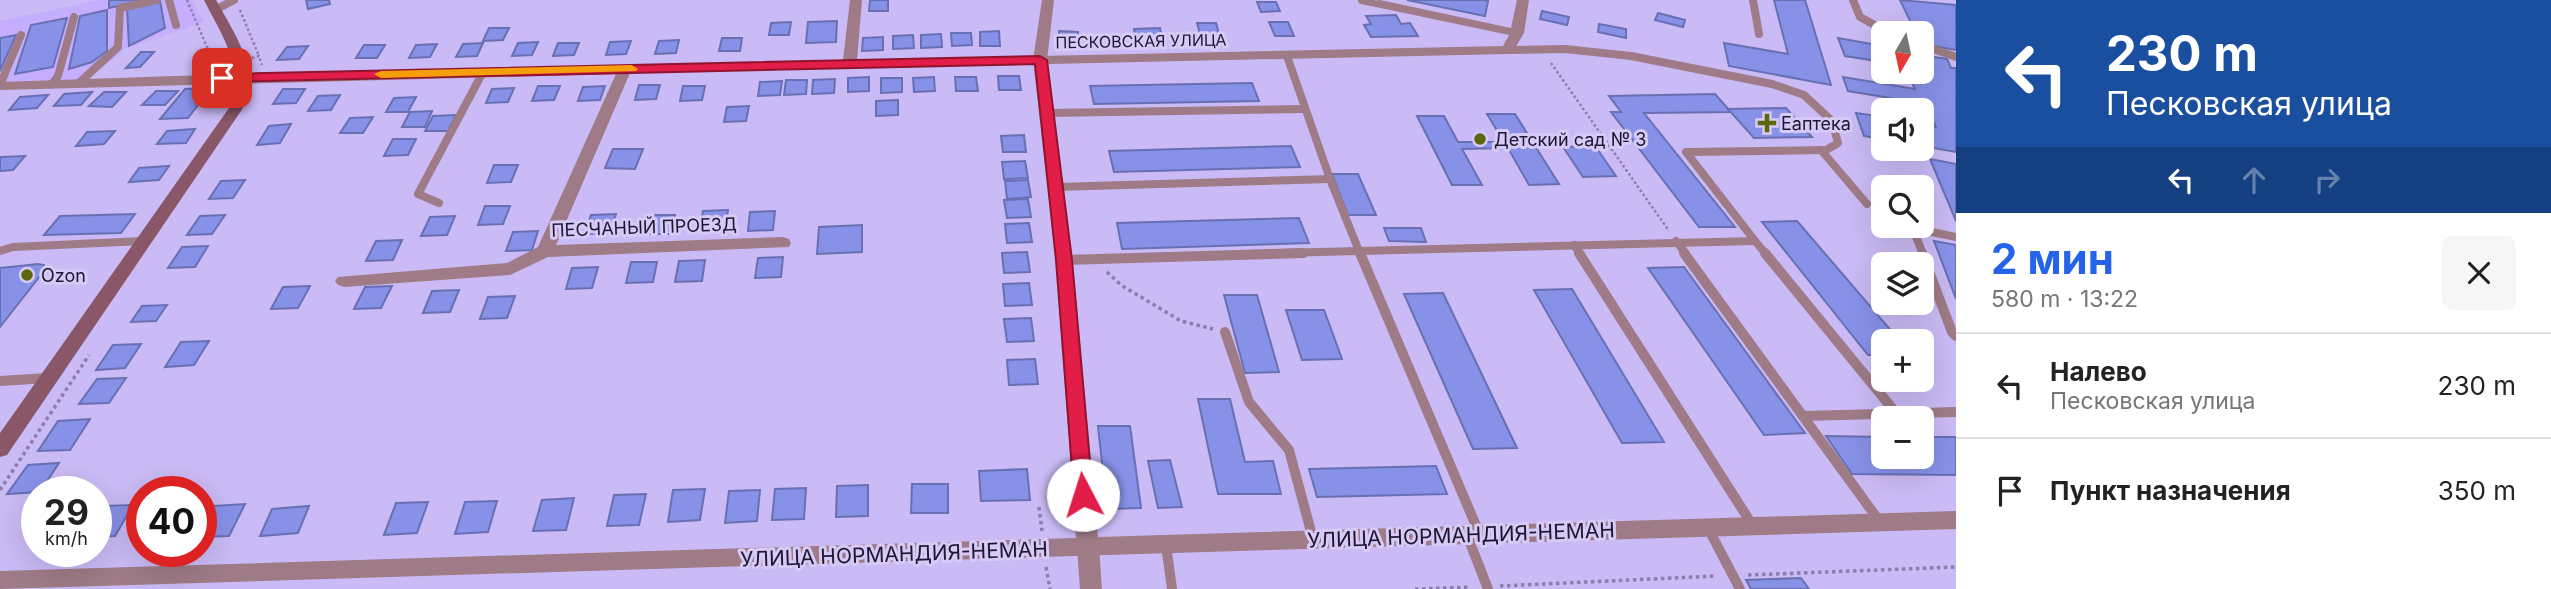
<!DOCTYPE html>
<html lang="ru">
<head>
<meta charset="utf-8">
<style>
  :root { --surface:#fff; --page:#f6f6f6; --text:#222; --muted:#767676; --line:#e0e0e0; --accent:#2563eb }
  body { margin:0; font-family:Inter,sans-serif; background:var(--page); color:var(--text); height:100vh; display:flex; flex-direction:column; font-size:26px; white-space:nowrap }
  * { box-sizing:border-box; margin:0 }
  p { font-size:23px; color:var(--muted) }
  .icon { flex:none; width:38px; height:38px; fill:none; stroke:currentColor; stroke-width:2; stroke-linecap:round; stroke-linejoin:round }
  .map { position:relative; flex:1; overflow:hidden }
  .panel { display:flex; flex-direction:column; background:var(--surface); width:595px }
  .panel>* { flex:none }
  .hud { background:#1a4fa0; color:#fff; overflow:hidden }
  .needle { width:46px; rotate:189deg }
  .fabs { position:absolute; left:1871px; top:21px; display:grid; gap:14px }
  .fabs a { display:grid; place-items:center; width:63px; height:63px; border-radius:10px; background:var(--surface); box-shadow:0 7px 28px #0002; font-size:35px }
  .speed { position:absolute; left:21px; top:476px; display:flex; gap:14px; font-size:35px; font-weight:700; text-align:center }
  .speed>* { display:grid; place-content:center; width:91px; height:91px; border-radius:50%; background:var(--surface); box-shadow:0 7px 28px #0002; line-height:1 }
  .speed small { font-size:18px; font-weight:400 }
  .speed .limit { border:10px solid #d22; background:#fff; color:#111 }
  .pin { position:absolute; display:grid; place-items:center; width:60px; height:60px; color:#fff; margin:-30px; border-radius:14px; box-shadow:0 4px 10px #0006 }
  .me { position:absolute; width:77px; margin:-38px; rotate:355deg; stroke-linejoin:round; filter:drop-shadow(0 0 5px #0008) }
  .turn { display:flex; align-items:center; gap:24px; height:147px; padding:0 35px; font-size:32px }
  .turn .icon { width:91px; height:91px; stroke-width:2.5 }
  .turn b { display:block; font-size:49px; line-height:60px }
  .lanes { display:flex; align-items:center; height:66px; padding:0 35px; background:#0003; justify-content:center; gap:35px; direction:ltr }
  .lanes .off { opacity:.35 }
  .round { display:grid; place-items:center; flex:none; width:74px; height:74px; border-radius:10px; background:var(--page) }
  .summary { display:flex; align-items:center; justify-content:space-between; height:119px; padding:0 35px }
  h1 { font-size:42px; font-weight:700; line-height:52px; color:var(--accent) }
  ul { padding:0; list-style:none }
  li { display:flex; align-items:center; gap:21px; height:105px; padding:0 35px; border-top:2px solid var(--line) }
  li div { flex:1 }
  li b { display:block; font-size:26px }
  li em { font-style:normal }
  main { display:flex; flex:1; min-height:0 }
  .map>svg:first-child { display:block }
  .built { fill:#c5aefe }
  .building { fill:#8791e8; stroke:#6870b3; stroke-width:2 }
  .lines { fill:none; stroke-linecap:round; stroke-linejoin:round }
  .path-far1 { stroke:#8b7dac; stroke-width:2.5; stroke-dasharray:2.5 2.5; stroke-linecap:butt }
  .path { stroke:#8b7dac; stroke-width:3.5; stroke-dasharray:3.5 3.5; stroke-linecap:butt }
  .service-far1 { stroke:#9e7b86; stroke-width:8 }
  .service { stroke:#9e7b86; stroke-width:10 }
  .minor { fill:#9e7b86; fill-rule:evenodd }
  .tertiary { fill:#9e7b86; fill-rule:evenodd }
  .secondary { fill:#895768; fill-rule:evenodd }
  .route { fill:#e11d48; stroke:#92132f; stroke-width:2 }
  .slow { fill:#f59e0b }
  .poi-dot { fill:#5c680d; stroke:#d6caf6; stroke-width:2.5 }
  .labels { text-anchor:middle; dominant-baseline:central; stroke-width:6; stroke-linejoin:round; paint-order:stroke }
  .far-street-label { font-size:16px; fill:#1f1631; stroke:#d6caf6 }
  .poi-label { font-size:18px; fill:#1f1631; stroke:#d6caf6; text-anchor:start }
  .street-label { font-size:18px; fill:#1f1631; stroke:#d6caf6 }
  .near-street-label { font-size:21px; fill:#1f1631; stroke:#d6caf6 }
</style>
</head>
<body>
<main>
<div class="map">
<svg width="1956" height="589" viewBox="0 0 1956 589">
  <rect width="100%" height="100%" fill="#cabaf5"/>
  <!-- built -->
  <polygon class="built" points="100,0 192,0 204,22 126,48 84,82 0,85 0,21"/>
  <!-- building -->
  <g class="building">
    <polygon points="109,0 146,0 109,8"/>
    <polygon points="306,0 329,0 330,4 308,9"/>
    <polygon points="870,0 888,0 888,11 869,11"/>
    <polygon points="1407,0 1482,0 1488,1 1485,16"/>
    <polygon points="1774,0 1805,0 1831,85 1729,66 1724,43 1788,54"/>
    <polygon points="1900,0 1956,5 1956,50 1922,44 1922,33 1916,33"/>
    <polygon points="160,1 165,28 129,46 127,8"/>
    <polygon points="1257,2 1276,2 1280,11 1261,12"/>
    <polygon points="107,10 107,51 92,62 69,69 80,16"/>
    <polygon points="1542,11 1569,17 1567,25 1540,19"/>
    <polygon points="1658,13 1685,20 1683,27 1655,20"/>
    <polygon points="1396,15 1401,24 1410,23 1418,36 1371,37 1364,25 1371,24 1366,16"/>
    <polygon points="67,18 53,67 15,74 31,25"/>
    <polygon points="837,21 836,42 806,43 808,22"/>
    <polygon points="791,22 789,35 769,35 771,23"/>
    <polygon points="1269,22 1288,22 1294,36 1275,36"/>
    <polygon points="1197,23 1216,23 1220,37 1201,37"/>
    <polygon points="1599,24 1626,29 1626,38 1598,32"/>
    <polygon points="489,28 509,28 503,40 483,41"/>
    <polygon points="1160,28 1162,39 1136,39 1134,29"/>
    <polygon points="999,31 1000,46 980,46 980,32"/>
    <polygon points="1059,31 1078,32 1078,42 1059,41"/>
    <polygon points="951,33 971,33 972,45 952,46"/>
    <polygon points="941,34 942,47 921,48 921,35"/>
    <polygon points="16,35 0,71 0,38"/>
    <polygon points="913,35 914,48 893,49 893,36"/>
    <polygon points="883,37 883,50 862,51 863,38"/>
    <polygon points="722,38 742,38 740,51 719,51"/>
    <polygon points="1838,38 1883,46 1883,62 1845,56"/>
    <polygon points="679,40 676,53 655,54 659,41"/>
    <polygon points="631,41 626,54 606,55 610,42"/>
    <polygon points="538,42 532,55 512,56 518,43"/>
    <polygon points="483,43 477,56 456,57 463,44"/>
    <polygon points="558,43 579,43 574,55 553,56"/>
    <polygon points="437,44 430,57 409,58 416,45"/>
    <polygon points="364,45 385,45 377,58 356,58"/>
    <polygon points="308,46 299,59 277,60 287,47"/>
    <polygon points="141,52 154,52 140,67 126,68"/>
    <polygon points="1922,55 1947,59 1951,68 1956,68 1956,152 1922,146 1922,124 1936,127 1926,104 1848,91 1843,77 1915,89 1907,72 1922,72"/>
    <polygon points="998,76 1019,76 1021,90 999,90"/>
    <polygon points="869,77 869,91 848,92 848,78"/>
    <polygon points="934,77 935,91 914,92 913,78"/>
    <polygon points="955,77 976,77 978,91 956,91"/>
    <polygon points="881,78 902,78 902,92 881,93"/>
    <polygon points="835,79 834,93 812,94 813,80"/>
    <polygon points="786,80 807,80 806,94 784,95"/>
    <polygon points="782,81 780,95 758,96 760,82"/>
    <polygon points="1252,83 1259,101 1094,104 1090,86"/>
    <polygon points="639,85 660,85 656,99 635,100"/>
    <polygon points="538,86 560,86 554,100 532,101"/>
    <polygon points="605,86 600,100 578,101 583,87"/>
    <polygon points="683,86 705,86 702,100 680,101"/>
    <polygon points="211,88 188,118 160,119 185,89"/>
    <polygon points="514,88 508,102 486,103 492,89"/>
    <polygon points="283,89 305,89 296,103 273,104"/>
    <polygon points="156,91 178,91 165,105 142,105"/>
    <polygon points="92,92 81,105 54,106 64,94"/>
    <polygon points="104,92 126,92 112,107 89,106"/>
    <polygon points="1715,94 1731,112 1644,113 1735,227 1699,227 1611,112 1621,112 1609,96"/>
    <polygon points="48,95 37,108 9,110 20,97"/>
    <polygon points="340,95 331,110 308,111 318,96"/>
    <polygon points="416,97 408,112 386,112 394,98"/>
    <polygon points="898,100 898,115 876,116 876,101"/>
    <polygon points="749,106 746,121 724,122 727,107"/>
    <polygon points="1786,108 1812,137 1754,138 1728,109"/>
    <polygon points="432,111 425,127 402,127 410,112"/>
    <polygon points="1856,113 1883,117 1883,139 1864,136"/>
    <polygon points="1487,114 1515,114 1559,184 1529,185 1508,148 1462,149 1482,185 1452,185 1417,116 1444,116 1458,142 1504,142"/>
    <polygon points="456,115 448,131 425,131 433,116"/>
    <polygon points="373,117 363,133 340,133 350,118"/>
    <polygon points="291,124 280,143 257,145 269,126"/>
    <polygon points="195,129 186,143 157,144 167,131"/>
    <polygon points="115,131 104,144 76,146 87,132"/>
    <polygon points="1024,135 1026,152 1003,152 1001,136"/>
    <polygon points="393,139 416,139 408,155 384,156"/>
    <polygon points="1291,146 1300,167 1114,172 1109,151"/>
    <polygon points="1595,146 1616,176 1583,177 1563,147"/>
    <polygon points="613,149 643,149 635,169 605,168"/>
    <polygon points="25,156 13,170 0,171 0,157"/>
    <polygon points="1930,159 1956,164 1956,221"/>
    <polygon points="1025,161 1028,178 1004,179 1002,162"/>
    <polygon points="494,165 518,165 511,182 487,183"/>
    <polygon points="169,166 159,180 129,182 139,168"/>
    <polygon points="1332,174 1358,174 1376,215 1348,215"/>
    <polygon points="245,180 233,198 209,199 221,181"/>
    <polygon points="1028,180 1031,197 1007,199 1005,181"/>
    <polygon points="1028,199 1031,217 1007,218 1004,200"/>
    <polygon points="485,206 510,206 503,224 478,225"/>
    <polygon points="728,210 725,229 700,230 703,211"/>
    <polygon points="775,211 773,230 748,231 750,212"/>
    <polygon points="135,214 121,233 44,235 60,216"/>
    <polygon points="616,214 610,233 585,234 591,215"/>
    <polygon points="225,215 212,234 187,235 200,216"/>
    <polygon points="650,215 675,215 671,234 645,234"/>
    <polygon points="455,216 447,235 421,236 430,217"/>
    <polygon points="1299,218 1309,243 1122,249 1117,223"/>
    <polygon points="1797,221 1900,341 1883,341 1883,355 1868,355 1762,222"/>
    <polygon points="1029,223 1032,242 1007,243 1005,224"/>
    <polygon points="862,225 862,252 817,254 819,227"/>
    <polygon points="1384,228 1421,228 1426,242 1389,241"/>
    <polygon points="538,231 532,250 506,251 513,232"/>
    <polygon points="402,240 393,260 366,261 376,241"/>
    <polygon points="1934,241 1956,245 1956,299"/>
    <polygon points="208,246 195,267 168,268 182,247"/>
    <polygon points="1027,252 1030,272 1004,273 1002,253"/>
    <polygon points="783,257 781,277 755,278 758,258"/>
    <polygon points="705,260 702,281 675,282 679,261"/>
    <polygon points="631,262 657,262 653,282 626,283"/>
    <polygon points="38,264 44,265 44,271 0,327 0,268"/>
    <polygon points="598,267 592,288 566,289 572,268"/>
    <polygon points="1684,267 1805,433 1764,435 1648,268"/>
    <polygon points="1029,283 1032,305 1005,306 1003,284"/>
    <polygon points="310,286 298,308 271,309 283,287"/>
    <polygon points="392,286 381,308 354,309 365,287"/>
    <polygon points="1572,289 1664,442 1622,443 1534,290"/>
    <polygon points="459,290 450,312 423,313 432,291"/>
    <polygon points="1443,293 1517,448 1473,449 1404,294"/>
    <polygon points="1224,295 1257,295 1279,372 1245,373"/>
    <polygon points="515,296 507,318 480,319 488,297"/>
    <polygon points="167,305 156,321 131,322 142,306"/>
    <polygon points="1286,310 1324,310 1342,359 1302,360"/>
    <polygon points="1031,318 1034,341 1007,342 1004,319"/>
    <polygon points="209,341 194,365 165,367 181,342"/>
    <polygon points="141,344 125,368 96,370 113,345"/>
    <polygon points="1035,359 1038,384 1009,385 1007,360"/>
    <polygon points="126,378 109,403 79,404 97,379"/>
    <polygon points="1198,399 1230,399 1245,462 1273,461 1281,494 1218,494"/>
    <polygon points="90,419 70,450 38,451 58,421"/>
    <polygon points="1098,426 1130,426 1141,508 1107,509"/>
    <polygon points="1826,436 1883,437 1883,457 1922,457 1922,437 1956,437 1956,475 1852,474"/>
    <polygon points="1170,460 1182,507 1158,508 1148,461"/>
    <polygon points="59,463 40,492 7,494 28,465"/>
    <polygon points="1436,466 1447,494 1317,497 1309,469"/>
    <polygon points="1027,469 1030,500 981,501 979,471"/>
    <polygon points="912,484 948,484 948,513 911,513"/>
    <polygon points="868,485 868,516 836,517 837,486"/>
    <polygon points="806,488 804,519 772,520 775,489"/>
    <polygon points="705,489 700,520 668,522 673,490"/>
    <polygon points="760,490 757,521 725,523 729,491"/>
    <polygon points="646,494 639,525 607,526 614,495"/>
    <polygon points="574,498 566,530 533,531 542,500"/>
    <polygon points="497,501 488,532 455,534 465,502"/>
    <polygon points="428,502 417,533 384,535 396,503"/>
    <polygon points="245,504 229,536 201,537 201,528 213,506"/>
    <polygon points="133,505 115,536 96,537 96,514 101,506"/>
    <polygon points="309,506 298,533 260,536 272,509"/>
    <polygon points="1801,578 1809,589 1751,589 1746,580"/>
  </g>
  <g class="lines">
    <!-- path-far1 -->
    <g class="path-far1">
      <polyline points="187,0 215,66"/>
      <polyline points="240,10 259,56"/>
      <polyline points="252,58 259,56 262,65"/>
      <polyline points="1551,63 1669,231"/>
    </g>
    <!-- path -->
    <g class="path">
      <polyline points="1107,272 1121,285 1181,321 1213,329"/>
      <polyline points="0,490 89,355"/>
      <polyline points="1039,507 1042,531"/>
      <polyline points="1046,567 1050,589"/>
      <polyline points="1748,575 1956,567"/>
      <polyline points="1500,586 1716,576"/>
      <polyline points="1415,589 1471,587"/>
    </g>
    <!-- service-far1 -->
    <g class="service-far1">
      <polyline points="169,0 176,25"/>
      <polyline points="1362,0 1371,2"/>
      <polyline points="1753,0 1759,34"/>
      <polyline points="1853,0 1860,17 1889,33"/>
      <polyline points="215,10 234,0"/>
      <polyline points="1922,45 1956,57"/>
      <polyline points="79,83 118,47 120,8 157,0"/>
      <polyline points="52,84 58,76 74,17"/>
      <polyline points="0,85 21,35"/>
      <polyline points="1047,113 1305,109"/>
      <polyline points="1821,150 1867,204"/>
      <polyline points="1056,187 1330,179"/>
      <polyline points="439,203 418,194 483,72"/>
      <polyline points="1676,241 1686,254"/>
      <polyline points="1755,241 1766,254"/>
      <polyline points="1574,245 1580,254"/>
      <polyline points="0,251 13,247 143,241"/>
      <polyline points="1246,254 1359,251 1330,179 1287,56"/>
      <polyline points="1360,254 1359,251 1755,241 1686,152 1826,150 1838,143 1832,121 1804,95 1772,84 1631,56 1565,49 1507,50"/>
      <polyline points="1923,254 1915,234 1927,231 1956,237"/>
    </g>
    <!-- service -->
    <g class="service">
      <polyline points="1360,253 1480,535"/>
      <polyline points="1579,253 1753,526"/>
      <polyline points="1684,253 1880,522"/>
      <polyline points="1765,253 1896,413"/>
      <polyline points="1922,253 1952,332 1956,336"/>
      <polyline points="1064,260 1303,253"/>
      <polyline points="1225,332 1249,402 1289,450 1313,539"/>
      <polyline points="0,381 48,378"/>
      <polyline points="1803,416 1956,412"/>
      <polyline points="1708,528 1740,589"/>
      <polyline points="1467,535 1488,589"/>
      <polyline points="1166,545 1172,589"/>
    </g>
    <!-- minor -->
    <g class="minor">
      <polygon points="850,0 862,0 857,60 1503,46 1509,35 1371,6 1365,2 1380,0 1511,28 1517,0 1529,0 1524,33 1512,53 1507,54 630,73 556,245 783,237 789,239 791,243 789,247 548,257 510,275 344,287 338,285 335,281 338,277 507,263 538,247 616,74 0,90 0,82 266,73 843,60"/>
      <polygon points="1088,539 1096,541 1099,548 1102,589 1080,589 1077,548 1080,541"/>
    </g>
    <!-- tertiary -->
    <polygon class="tertiary" points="1042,0 1054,0 1047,60 1072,260 1098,537 1956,511 1956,529 0,589 0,571 1076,538 1056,260 1033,60"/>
    <!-- secondary -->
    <path class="secondary" d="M204,0H216C235,35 260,68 243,108L7,455L0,457V433L229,108C246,68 222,36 204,0Z"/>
  </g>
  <!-- route -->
  <polygon class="route" points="1040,56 1047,60 1072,260 1093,495 1090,501 1083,503 1077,501 1074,495 1056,260 1035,64 222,82 216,78 222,74"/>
  <!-- slow -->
  <polygon class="slow" points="632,65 638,69 636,71 381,78 374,74 381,71"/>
  <!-- markers -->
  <g class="poi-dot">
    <path d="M1763.5 112.5h7v7h7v7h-7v7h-7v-7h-7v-7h7z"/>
    <circle cx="1480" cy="139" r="7"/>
    <circle cx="27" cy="275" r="7"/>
  </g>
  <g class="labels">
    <!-- far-street labels -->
    <g class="far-street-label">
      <text transform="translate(1141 41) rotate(-1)">ПЕСКОВСКАЯ УЛИЦА</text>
    </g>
    <!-- poi labels -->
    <g class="poi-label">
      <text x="1781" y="123">Еаптека</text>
      <text x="1494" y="139">Детский сад № 3</text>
      <text x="41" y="275">Ozon</text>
    </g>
    <!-- street labels -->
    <g class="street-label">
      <text transform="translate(644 227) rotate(-2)">ПЕСЧАНЫЙ ПРОЕЗД</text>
    </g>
    <!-- near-street labels -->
    <g class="near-street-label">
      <text transform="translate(1461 535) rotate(-2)">УЛИЦА НОРМАНДИЯ-НЕМАН</text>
      <text transform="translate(894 554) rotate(-2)">УЛИЦА НОРМАНДИЯ-НЕМАН</text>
    </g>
  </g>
</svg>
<div class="fabs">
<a><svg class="needle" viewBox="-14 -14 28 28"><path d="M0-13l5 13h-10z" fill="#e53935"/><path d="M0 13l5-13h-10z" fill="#767676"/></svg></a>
<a><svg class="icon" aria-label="sound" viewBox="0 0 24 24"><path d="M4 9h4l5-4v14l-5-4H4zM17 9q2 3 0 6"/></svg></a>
<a><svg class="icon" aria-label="search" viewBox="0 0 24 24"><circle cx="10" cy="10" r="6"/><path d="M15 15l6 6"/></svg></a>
<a><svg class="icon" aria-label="layers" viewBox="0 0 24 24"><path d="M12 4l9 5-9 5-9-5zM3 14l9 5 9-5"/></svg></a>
<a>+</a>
<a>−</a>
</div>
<div class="speed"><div>29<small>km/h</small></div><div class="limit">40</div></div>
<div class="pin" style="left:222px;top:78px;background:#d93025"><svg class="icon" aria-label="arrive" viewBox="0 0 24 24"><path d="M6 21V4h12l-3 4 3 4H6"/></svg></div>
<svg class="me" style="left:1083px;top:495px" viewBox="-20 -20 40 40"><circle r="19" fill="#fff"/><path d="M0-13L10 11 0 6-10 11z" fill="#e11d48"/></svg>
</div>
<section class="panel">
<div class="hud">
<div class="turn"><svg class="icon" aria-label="left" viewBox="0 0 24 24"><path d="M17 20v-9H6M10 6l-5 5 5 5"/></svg><div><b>230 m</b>Песковская улица</div></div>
<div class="lanes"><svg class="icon" aria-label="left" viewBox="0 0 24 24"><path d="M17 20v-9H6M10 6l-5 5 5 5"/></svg><svg class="icon off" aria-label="ahead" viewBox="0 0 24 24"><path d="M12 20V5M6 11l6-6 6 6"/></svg><svg class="icon off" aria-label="right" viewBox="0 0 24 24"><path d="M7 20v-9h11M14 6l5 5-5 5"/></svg></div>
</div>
<div class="summary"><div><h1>2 мин</h1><p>580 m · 13:22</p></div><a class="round"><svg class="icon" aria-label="close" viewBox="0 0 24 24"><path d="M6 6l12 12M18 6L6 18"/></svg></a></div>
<ul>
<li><svg class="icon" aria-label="left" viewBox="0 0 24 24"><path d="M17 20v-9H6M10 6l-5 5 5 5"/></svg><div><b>Налево</b><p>Песковская улица</p></div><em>230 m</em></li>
<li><svg class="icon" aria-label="arrive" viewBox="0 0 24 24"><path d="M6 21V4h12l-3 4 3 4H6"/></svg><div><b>Пункт назначения</b></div><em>350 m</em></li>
</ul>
</section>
</main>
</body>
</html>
